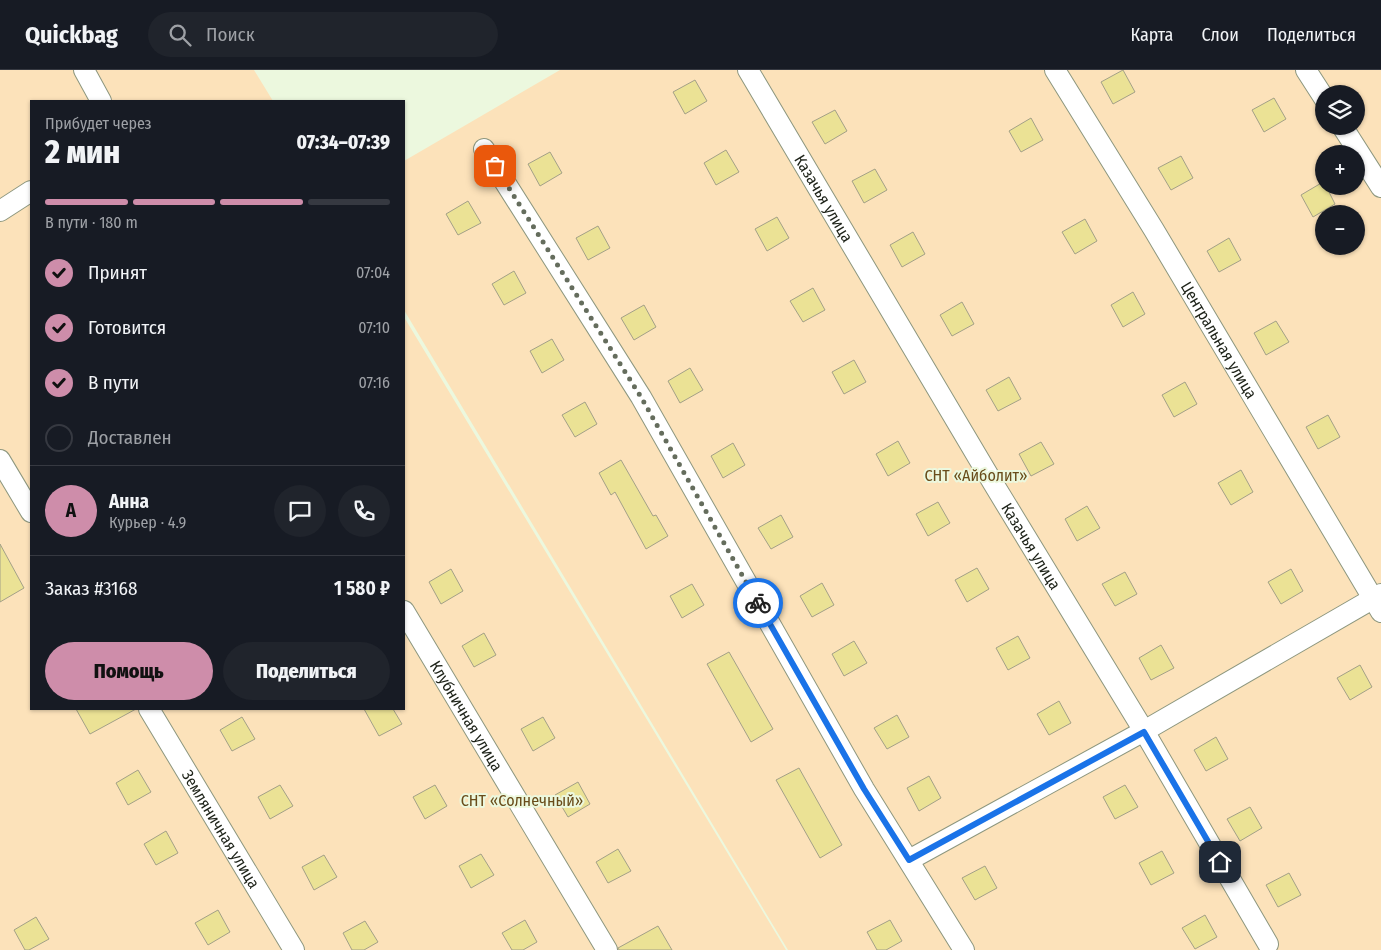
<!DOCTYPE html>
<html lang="ru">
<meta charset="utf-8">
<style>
:root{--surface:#171b24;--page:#20242c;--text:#f1f3f6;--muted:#9ea1a6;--line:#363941;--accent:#ce8daa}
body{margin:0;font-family:"Fira Sans Condensed",sans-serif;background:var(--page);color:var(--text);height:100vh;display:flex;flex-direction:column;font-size:19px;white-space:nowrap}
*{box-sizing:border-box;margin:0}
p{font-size:16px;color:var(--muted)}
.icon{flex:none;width:28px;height:28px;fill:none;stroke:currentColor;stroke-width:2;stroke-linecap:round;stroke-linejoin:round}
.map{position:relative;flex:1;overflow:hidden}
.panel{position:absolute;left:30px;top:30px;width:375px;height:610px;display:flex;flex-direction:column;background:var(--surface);border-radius:0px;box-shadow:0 1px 4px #0004}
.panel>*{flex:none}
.buttons{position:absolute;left:1315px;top:15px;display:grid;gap:10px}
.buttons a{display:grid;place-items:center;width:50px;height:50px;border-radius:50%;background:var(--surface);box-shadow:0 1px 4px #0004;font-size:25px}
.pin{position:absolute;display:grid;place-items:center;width:42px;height:42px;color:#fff;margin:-21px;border-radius:10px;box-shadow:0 2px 8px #0006}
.courier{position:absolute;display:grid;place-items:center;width:50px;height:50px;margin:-25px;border:4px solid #1a73e8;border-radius:50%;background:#fff;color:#222;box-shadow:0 1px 6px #0007}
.head em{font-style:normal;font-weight:800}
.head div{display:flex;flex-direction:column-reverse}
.head{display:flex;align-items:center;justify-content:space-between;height:85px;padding:0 15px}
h1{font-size:32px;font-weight:800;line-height:38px}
.bar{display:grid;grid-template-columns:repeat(4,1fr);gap:8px 5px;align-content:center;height:60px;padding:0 15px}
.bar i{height:6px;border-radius:4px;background:var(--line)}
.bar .active{background:var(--accent)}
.bar p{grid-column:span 4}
.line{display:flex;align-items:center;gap:12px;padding:0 15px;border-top:1px solid var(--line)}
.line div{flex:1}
.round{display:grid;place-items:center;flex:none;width:52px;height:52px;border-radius:26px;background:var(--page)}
ol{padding:0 15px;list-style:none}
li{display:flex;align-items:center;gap:15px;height:55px}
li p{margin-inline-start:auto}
li .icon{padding:5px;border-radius:50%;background:var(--accent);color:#111;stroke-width:4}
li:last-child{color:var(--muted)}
li i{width:28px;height:28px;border:2px solid var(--line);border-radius:50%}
.action{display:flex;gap:10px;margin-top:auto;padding:10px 15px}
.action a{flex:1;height:58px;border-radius:30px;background:var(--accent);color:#111;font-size:20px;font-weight:800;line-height:58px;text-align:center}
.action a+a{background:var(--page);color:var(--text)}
header{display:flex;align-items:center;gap:30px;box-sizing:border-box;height:70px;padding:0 25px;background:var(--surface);border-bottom:1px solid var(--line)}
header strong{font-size:24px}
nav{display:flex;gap:28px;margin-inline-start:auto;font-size:18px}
.search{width:350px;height:45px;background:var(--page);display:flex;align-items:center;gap:12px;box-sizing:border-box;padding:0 18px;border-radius:28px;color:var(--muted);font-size:19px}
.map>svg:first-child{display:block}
.green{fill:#fce2ba;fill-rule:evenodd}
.building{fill:#ebe295;stroke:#a3a087}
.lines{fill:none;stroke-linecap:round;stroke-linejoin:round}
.minor-casing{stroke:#8d977f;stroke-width:22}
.minor{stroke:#fff;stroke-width:20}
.done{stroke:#656d5d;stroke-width:5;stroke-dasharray:0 9}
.route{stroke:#1a73e8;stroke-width:6}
.labels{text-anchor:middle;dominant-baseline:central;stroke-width:4;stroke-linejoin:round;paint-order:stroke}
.street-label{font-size:16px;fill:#1d2218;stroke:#ecf8de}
.park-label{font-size:16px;fill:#694c1a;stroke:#ecf8de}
</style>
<header>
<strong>Quickbag</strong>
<div class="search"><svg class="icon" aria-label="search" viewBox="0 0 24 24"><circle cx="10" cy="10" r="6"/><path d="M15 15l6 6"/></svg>Поиск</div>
<nav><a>Карта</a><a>Слои</a><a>Поделиться</a></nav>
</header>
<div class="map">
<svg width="1381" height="880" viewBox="0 0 1381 880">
<rect width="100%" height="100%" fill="#ecf8de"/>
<path class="green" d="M0 0H254L273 31H31V639H404V247L786 880H0Z
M560 0H1381V880H788L404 240V91ZM1324 24H1356V56H1324ZM1324 84H1356V116H1324ZM1324 144H1356V176H1324Z"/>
<path class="building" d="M1123 0 1135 22 1113 34 1101 12Z
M695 10 707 31 685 44 673 22Z
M1274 28 1286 49 1264 62 1252 40Z
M835 40 847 61 825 74 812 52Z
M1031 48 1043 70 1021 82 1009 61Z
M726 80 739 102 716 115 704 93Z
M550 82 562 103 540 116 528 94Z
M1181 86 1193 108 1171 120 1158 98Z
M875 99 887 120 864 133 852 111Z
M1323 112 1324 116H1326L1335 134 1313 147 1301 125Z
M468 131 481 153 458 165 446 144Z
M777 147 789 168 767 181 755 159Z
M1085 149 1097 171 1075 184 1062 162Z
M598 156 610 178 588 190 576 168Z
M913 162 925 184 902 197 890 175Z
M1229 168 1241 190 1219 202 1207 181Z
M514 201 526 223 504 235 492 214Z
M813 218 825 240 803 252 790 231Z
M1133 222 1145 244 1123 257 1111 235Z
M962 232 974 254 952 266 940 245Z
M644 235 656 257 634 270 621 248Z
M1276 251 1289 272 1266 285 1254 263Z
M552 269 564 290 542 303 530 281Z
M854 290 866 312 844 324 832 302Z
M690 298 703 320 680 333 668 311Z
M1009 307 1021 329 998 341 986 320Z
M1185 312 1197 334 1174 347 1162 325Z
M585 332 597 354 575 367 562 345Z
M1328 345 1340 367 1318 379 1306 357Z
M898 371 910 393 888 406 876 384Z
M1041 372 1054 394 1031 406 1019 384Z
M733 373 745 395 723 408 711 386Z
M621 390 653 446 656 445 668 466 646 479 615 422 611 425 599 403Z
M1241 400 1253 422 1231 435 1218 413Z
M938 432 950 453 928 466 916 444Z
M1087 436 1100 458 1077 471 1065 449Z
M781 445 793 467 771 479 758 458Z
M0 474 24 518 0 532Z
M977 498 989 519 967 532 955 510Z
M451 499 463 521 441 534 429 512Z
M1291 499 1303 521 1281 534 1268 512Z
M1125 502 1137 524 1115 536 1102 514Z
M822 513 834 535 812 547 800 526Z
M692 514 704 535 682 548 670 526Z
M484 563 496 585 474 597 462 576Z
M1018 566 1030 588 1008 600 996 578Z
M854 571 867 593 844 606 832 584Z
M1161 575 1174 598 1151 610 1139 588Z
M729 582 773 659 751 672 707 594Z
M1360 595 1372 617 1350 630 1337 608Z
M1059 631 1071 653 1049 665 1037 644Z
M76 639H136L90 664Z
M364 639H393L402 654 379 666Z
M897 645 909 667 887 679 874 658Z
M242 647 255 669 232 681 220 660Z
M543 647 555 668 533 681 521 659Z
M1216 667 1228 689 1206 701 1194 680Z
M799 698 842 775 820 788 776 710Z
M138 700 151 722 128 735 116 713Z
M929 706 941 728 919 741 907 718Z
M578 712 590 734 568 747 555 725Z
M280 715 293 736 270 749 258 727Z
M435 715 447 736 425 749 413 727Z
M1125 715 1138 737 1115 749 1103 727Z
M1250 737 1262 758 1240 771 1227 749Z
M166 761 178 783 156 795 144 774Z
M618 779 631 801 608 813 596 792Z
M1162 781 1174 803 1151 815 1139 793Z
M481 784 494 805 471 818 459 796Z
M324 785 337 807 314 820 302 797Z
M985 796 997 818 975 830 962 808Z
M1289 803 1301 825 1278 837 1266 815Z
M218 840 230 862 208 875 195 853Z
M1205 845 1217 867 1195 879 1182 858Z
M36 847 49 869 29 880H25L14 860Z
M525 850 537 872 523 880H512L502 863Z
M890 850 902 871 886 880H877L867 862Z
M365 851 378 872 364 880H352L343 863Z
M658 856 672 880H619L618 878Z"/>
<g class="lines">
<defs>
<g id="minor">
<path d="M84 0 101 31"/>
<path id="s1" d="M748 0 993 413 1144 661 1268 874"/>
<path id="s2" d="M1055 0 1154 160 1381 542"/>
<path d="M1306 0 1324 28"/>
<path d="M1342 56 1381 117"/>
<path d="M484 79 641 327 864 719 964 880"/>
<path d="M0 141 31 121"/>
<path d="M0 390 31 442"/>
<path id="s3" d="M404 541 607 880"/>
<path id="s4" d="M149 639 294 880"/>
<path d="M909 790 1144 661 1381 524"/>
</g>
</defs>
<use href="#minor" class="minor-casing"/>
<use href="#minor" class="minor"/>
</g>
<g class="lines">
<path class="done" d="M495 96 641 327 758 533"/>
<path class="route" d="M758 533 864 719 909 790 1144 662 1220 792"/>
</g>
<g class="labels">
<g class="street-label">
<text stroke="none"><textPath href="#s1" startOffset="149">Казачья улица</textPath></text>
<text stroke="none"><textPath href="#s2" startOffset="316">Центральная улица</textPath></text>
<text stroke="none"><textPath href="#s1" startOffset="554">Казачья улица</textPath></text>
<text stroke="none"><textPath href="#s3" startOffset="122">Клубничная улица</textPath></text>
<text stroke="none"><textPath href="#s4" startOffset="140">Земляничная улица</textPath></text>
</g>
<g class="park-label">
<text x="976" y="405">СНТ «Айболит»</text>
<text x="522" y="730">СНТ «Солнечный»</text>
</g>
</g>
</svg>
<div class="buttons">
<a><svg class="icon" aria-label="layers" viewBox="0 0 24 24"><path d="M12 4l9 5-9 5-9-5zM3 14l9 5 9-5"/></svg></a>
<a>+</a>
<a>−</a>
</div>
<div class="pin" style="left:495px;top:96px;background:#ea580c"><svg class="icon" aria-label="bag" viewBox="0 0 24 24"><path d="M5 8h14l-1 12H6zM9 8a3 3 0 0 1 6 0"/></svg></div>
<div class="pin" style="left:1220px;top:792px;background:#1f2937"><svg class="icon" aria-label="home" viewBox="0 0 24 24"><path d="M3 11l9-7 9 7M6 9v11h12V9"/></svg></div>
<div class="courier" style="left:758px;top:533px"><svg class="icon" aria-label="bike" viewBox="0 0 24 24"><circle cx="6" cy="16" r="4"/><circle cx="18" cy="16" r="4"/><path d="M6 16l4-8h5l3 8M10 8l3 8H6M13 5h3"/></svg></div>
<section class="panel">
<div class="head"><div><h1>2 мин</h1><p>Прибудет через</p></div><em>07:34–07:39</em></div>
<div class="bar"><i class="active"></i><i class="active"></i><i class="active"></i><i></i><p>В пути · 180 m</p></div>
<ol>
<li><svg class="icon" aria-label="check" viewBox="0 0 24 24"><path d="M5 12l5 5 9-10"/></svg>Принят<p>07:04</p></li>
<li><svg class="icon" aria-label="check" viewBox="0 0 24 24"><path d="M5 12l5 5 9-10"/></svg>Готовится<p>07:10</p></li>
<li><svg class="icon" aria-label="check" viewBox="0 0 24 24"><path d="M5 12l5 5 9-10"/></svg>В пути<p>07:16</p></li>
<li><i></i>Доставлен</li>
</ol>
<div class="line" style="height:90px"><b class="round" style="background:var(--accent);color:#111">А</b><div><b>Анна</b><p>Курьер · 4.9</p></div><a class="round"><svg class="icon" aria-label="chat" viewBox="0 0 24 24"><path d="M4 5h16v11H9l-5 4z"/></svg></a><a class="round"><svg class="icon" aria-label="phone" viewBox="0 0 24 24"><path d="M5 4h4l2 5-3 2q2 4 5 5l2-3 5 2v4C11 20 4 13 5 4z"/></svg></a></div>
<div class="line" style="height:65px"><div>Заказ #3168</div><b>1 580 ₽</b></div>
<div class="action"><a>Помощь</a><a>Поделиться</a></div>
</section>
</div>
